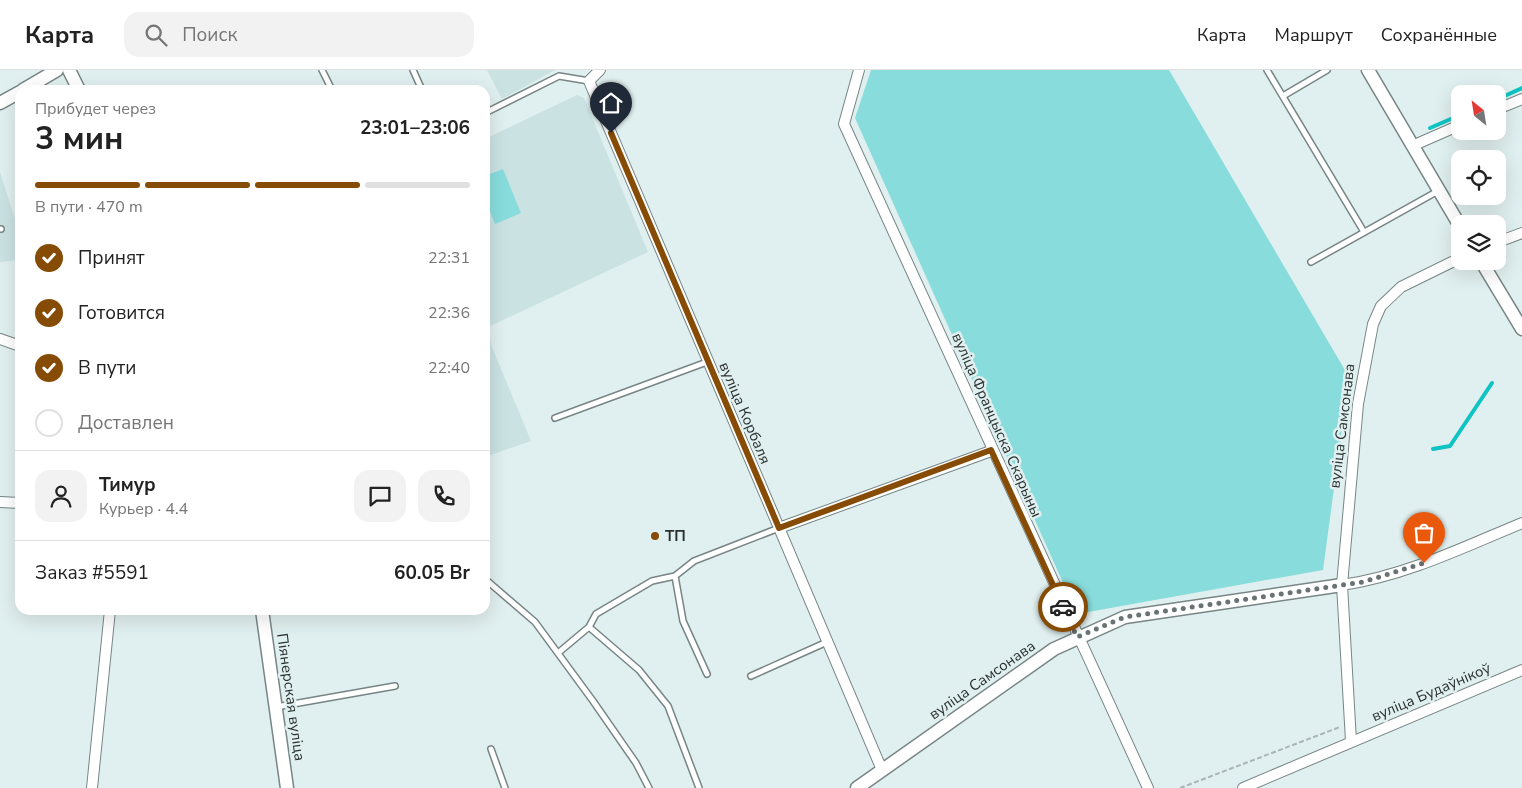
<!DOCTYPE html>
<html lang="ru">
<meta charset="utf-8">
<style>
:root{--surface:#fff;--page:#f2f2f2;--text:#222;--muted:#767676;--line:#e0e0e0;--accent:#864b04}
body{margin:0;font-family:"Nunito Sans",sans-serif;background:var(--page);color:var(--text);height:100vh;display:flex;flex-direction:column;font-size:19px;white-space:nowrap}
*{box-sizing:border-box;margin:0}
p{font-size:16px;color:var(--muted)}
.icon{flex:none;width:28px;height:28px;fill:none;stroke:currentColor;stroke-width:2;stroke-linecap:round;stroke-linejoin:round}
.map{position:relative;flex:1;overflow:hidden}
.side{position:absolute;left:15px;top:15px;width:475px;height:530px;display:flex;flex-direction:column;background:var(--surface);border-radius:15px;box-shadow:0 5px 20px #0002}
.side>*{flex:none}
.needle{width:32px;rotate:330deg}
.controls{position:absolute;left:1451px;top:15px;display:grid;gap:10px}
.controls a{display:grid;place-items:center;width:55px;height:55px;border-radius:10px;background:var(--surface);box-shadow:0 5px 20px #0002;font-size:25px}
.pin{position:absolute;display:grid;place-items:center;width:42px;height:42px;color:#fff;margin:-51px -21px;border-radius:50% 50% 50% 0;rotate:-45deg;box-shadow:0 0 5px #0007}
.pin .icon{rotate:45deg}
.courier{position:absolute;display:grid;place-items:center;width:50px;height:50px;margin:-25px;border:4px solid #864b04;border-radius:50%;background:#fff;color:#222;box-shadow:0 1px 6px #0007}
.head em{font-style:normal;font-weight:700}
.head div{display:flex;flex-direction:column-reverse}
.head{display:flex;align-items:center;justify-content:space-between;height:85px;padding:0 20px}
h1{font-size:32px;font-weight:700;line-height:38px}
.bar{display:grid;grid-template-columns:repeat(4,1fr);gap:8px 5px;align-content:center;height:60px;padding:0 20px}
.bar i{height:6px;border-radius:4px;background:var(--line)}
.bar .active{background:var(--accent)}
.bar p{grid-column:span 4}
.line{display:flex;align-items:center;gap:12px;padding:0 20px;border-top:1px solid var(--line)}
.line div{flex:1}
.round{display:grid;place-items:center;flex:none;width:52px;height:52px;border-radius:15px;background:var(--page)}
ol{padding:0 20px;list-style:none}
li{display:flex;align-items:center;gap:15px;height:55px}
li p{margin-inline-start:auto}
li .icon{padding:5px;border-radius:50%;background:var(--accent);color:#fff;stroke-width:4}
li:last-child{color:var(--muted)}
li i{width:28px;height:28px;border:2px solid var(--line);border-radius:50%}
header{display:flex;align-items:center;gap:30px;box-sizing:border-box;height:70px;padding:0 25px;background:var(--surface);border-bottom:1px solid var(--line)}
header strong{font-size:24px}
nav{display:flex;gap:28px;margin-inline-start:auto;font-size:18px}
.search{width:350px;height:45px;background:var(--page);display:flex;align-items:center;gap:12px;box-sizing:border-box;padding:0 18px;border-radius:15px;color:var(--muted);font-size:19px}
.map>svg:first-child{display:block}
.built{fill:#cbe2e2}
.green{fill:#88dddc}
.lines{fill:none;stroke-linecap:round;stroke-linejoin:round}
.stream{stroke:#0fc3c3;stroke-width:4}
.service-casing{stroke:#778585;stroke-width:8}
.minor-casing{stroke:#778585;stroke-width:12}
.tertiary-casing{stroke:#778585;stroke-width:15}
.path{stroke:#a9b5b5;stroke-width:2;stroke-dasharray:5 2.5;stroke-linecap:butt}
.service{stroke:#fff;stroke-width:5}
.minor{stroke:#fff;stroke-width:10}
.tertiary{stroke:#fff;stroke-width:12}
.done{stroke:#6a7373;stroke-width:5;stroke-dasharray:0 9}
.route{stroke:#864b04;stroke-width:6}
.poi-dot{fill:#864b04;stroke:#e0efef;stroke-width:2}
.labels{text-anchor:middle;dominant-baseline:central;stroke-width:5;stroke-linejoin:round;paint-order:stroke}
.street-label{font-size:15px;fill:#2a3030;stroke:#e0efef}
.poi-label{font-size:15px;font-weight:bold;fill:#2a3030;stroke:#e0efef;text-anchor:start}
</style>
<header>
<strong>Карта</strong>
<div class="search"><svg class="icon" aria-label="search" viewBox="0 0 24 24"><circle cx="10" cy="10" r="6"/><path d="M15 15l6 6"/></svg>Поиск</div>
<nav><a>Карта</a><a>Маршрут</a><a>Сохранённые</a></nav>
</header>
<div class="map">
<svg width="1522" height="718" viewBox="0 0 1522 718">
<rect width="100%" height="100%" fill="#e0efef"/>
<path class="built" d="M487 0H555L502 29Z
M577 25 584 28 648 182 488 257 492 277 531 371 485 387V69Z
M0 102 20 165V190L0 192Z"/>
<path class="green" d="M871 0H1169L1349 307 1323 500 1077 544 855 48Z
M503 99 521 143 495 154 485 128V106Z"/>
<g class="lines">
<path class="stream" d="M1498 29 1522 18
M1430 58 1460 45
M1433 379 1450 376 1492 313"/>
<defs>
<path id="service" d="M322 0 332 20
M413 0 422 20
M1267 0 1364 162
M1283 26 1327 0
M485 43 559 6 589 11
M0 159H1
M1311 192 1438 121
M555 348 707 292
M485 509 535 552 593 631 636 693 649 718
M589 557 639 600 668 636 699 718
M558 583 589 557 596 544 652 511 675 506
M707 604 683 551 675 506 694 491 779 458
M751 606 827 572
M276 637 395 616
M491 679 505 718"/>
<path id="minor" d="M600 0 589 11 882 700
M859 0 844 54 1148 718
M1498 39 1522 29
M1412 76 1460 55
M1498 172 1522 163
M0 269 20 276
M0 432 20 433
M779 458 991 381
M1342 515C1405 506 1464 477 1522 453
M1351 671 1342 515 1358 334 1373 254 1381 236 1401 217 1460 188
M92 718 110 540
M1243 718 1522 600"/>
<path id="tertiary" d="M69 0 79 20
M1368 0 1460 156
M23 20 57 0
M0 33 20 22
M1481 191 1522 259
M262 540 287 718
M857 718 1054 579 1125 547 1342 515"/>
</defs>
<use href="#service" class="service-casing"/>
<use href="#minor" class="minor-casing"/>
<use href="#tertiary" class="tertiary-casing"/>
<path class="path" d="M1180 718 1340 657"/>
<use href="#service" class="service"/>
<use href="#minor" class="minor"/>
<use href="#tertiary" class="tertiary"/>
</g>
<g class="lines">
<path class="done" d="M1063 537 1077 567 1125 547 1363 512 1424 493"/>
<path class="route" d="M611 63 779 458 991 380 1063 537"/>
</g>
<circle class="poi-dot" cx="655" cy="466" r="5"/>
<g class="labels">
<g class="street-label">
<text transform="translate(745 343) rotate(67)">вуліца Корбаля</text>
<text transform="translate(997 355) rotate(66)">вуліца Францыска Скарыны</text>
<text transform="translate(1342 356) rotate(-83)">вуліца Самсонава</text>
<text transform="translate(982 610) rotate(-35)">вуліца Самсонава</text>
<text transform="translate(1431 622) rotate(-23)">вуліца Будаўнікоў</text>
<text transform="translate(291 627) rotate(82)">Піянерская вуліца</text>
</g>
<g class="poi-label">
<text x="665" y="466">ТП</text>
</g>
</g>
</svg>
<div class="controls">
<a><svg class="needle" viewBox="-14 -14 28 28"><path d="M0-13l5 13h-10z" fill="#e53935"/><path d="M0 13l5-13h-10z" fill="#767676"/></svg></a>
<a><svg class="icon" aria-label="locate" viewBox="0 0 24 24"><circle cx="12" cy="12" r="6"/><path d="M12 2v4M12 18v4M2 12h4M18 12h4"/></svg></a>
<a><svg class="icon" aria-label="layers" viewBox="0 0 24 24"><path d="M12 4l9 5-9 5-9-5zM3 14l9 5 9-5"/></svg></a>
</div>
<div class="pin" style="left:1424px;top:493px;background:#ea580c"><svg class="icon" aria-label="bag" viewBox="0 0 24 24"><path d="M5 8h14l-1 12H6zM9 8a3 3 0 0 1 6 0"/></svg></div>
<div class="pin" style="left:611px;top:63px;background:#1f2937"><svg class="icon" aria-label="home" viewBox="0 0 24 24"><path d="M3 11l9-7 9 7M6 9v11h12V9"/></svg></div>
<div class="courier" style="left:1063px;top:537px"><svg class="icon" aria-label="car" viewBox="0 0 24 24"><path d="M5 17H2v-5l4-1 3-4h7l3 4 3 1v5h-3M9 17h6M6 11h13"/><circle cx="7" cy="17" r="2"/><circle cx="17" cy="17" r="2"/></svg></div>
<section class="side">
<div class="head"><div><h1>3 мин</h1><p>Прибудет через</p></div><em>23:01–23:06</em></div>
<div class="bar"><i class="active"></i><i class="active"></i><i class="active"></i><i></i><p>В пути · 470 m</p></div>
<ol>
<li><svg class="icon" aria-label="check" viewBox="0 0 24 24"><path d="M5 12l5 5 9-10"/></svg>Принят<p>22:31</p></li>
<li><svg class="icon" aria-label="check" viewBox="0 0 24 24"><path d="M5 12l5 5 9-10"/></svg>Готовится<p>22:36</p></li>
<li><svg class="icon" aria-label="check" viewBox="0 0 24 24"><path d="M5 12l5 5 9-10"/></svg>В пути<p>22:40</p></li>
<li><i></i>Доставлен</li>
</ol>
<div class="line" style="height:90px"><a class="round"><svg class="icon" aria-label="person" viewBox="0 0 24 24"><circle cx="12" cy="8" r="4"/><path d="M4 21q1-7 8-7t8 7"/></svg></a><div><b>Тимур</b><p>Курьер · 4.4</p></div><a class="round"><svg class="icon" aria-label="chat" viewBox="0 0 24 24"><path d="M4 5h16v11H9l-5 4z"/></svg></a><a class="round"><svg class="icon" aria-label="phone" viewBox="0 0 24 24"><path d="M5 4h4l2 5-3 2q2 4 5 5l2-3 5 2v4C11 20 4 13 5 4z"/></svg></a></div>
<div class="line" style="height:65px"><div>Заказ #5591</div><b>60.05 Br</b></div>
</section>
</div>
